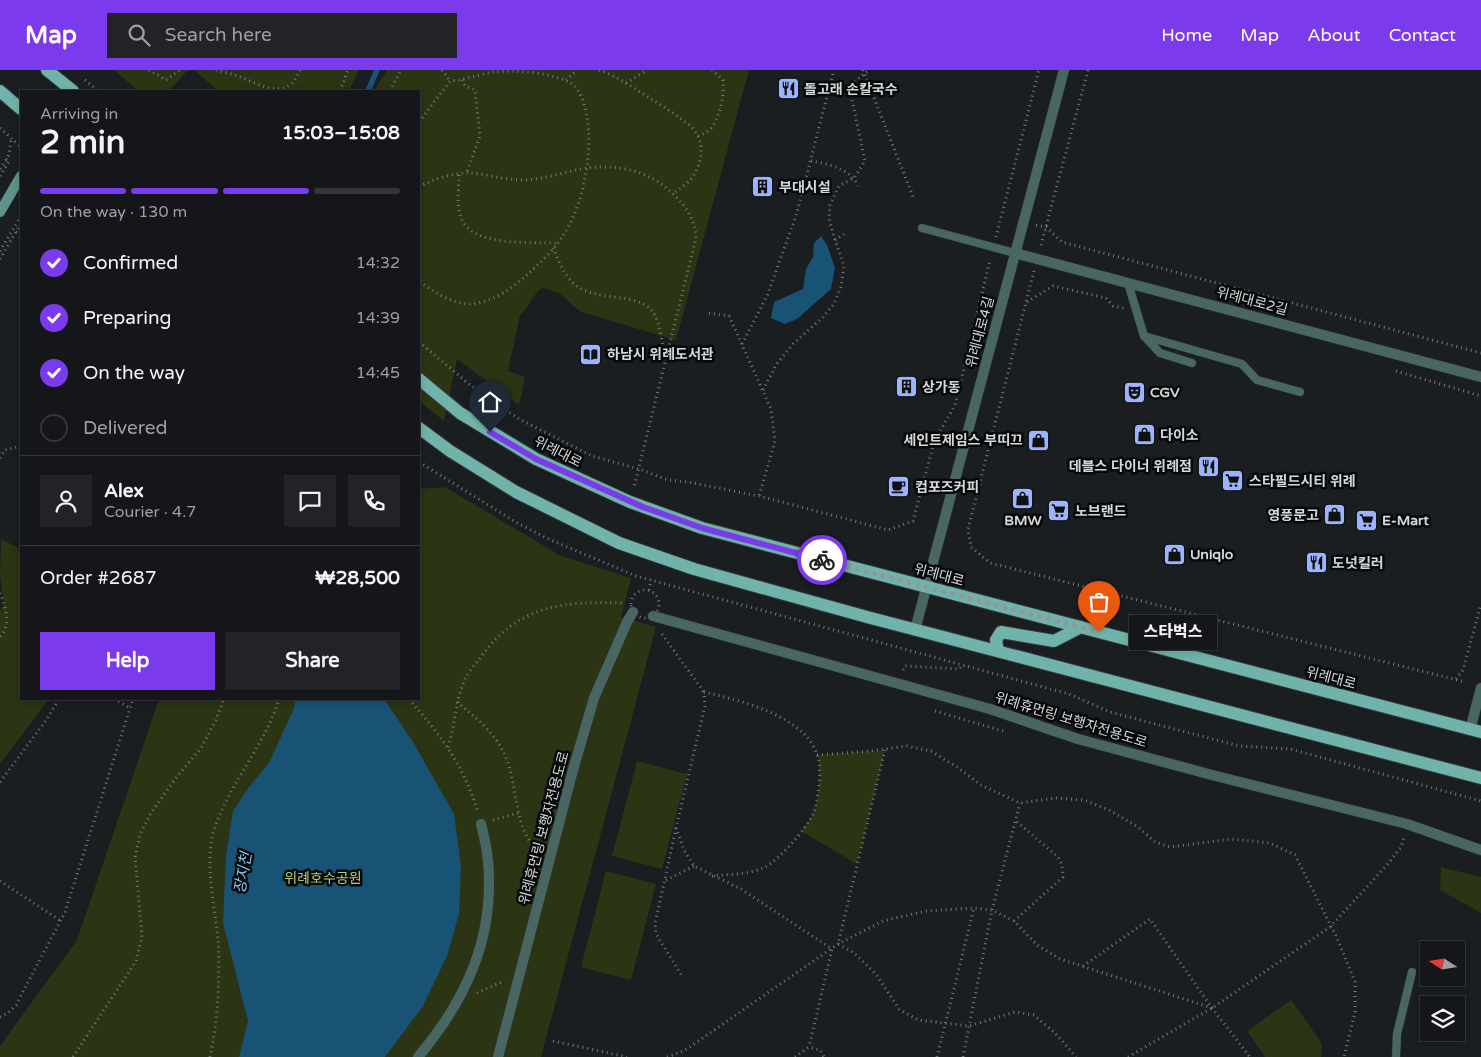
<!DOCTYPE html>
<meta charset="utf-8">
<style>
:root{--surface:#141619;--page:#212326;--text:#f1f3f6;--muted:#9d9fa2;--line:#333538;--accent:#7c3aed}
body{margin:0;font-family:"Varela Round","Noto Sans KR",sans-serif;background:var(--page);color:var(--text);height:100vh;display:flex;flex-direction:column;font-size:19px;white-space:nowrap}
*{box-sizing:border-box;margin:0}
p{font-size:16px;color:var(--muted)}
.icon{flex:none;width:28px;height:28px;fill:none;stroke:currentColor;stroke-width:2;stroke-linecap:round;stroke-linejoin:round}
.map{position:relative;flex:1;overflow:hidden}
.details{position:absolute;left:20px;top:20px;width:400px;height:610px;display:flex;flex-direction:column;background:var(--surface);border-radius:0px;box-shadow:0 2px 8px #0003,0 0 0 1px var(--line)}
.details>*{flex:none}
.needle{width:32px;rotate:282deg}
.buttons{position:absolute;left:1420px;top:871px;display:grid;gap:10px}
.buttons a{display:grid;place-items:center;width:45px;height:45px;border-radius:0px;background:var(--surface);box-shadow:0 2px 8px #0003,0 0 0 1px var(--line);font-size:25px}
.pin{position:absolute;display:grid;place-items:center;width:42px;height:42px;color:#fff;margin:-51px -21px;border-radius:50% 50% 50% 0;rotate:-45deg;box-shadow:0 0 5px #0007}
.pin .icon{rotate:45deg}
.courier{position:absolute;display:grid;place-items:center;width:50px;height:50px;margin:-25px;border:4px solid #7c3aed;border-radius:50%;background:#fff;color:#222;box-shadow:0 1px 6px #0007}
.bubble{position:absolute;height:35px;border-radius:0px;background:var(--surface);box-shadow:0 2px 8px #0003,0 0 0 1px var(--line);font-size:16px;font-weight:800;line-height:35px;text-align:center}
.headline em{font-style:normal;font-weight:800}
.headline div{display:flex;flex-direction:column-reverse}
.headline{display:flex;align-items:center;justify-content:space-between;height:85px;padding:0 20px}
h1{font-size:32px;font-weight:800;line-height:38px}
.bar{display:grid;grid-template-columns:repeat(4,1fr);gap:8px 5px;align-content:center;height:60px;padding:0 20px}
.bar i{height:6px;border-radius:4px;background:var(--line)}
.bar .on{background:var(--accent)}
.bar p{grid-column:span 4}
.line{display:flex;align-items:center;gap:12px;padding:0 20px;border-top:1px solid var(--line)}
.line div{flex:1}
.round{display:grid;place-items:center;flex:none;width:52px;height:52px;border-radius:0px;background:var(--page)}
ol{padding:0 20px;list-style:none}
li{display:flex;align-items:center;gap:15px;height:55px}
li p{margin-inline-start:auto}
li .icon{padding:5px;border-radius:50%;background:var(--accent);color:#fff;stroke-width:4}
li:last-child{color:var(--muted)}
li i{width:28px;height:28px;border:2px solid var(--line);border-radius:50%}
.button{display:flex;gap:10px;margin-top:auto;padding:10px 20px}
.button a{flex:1;height:58px;border-radius:0px;background:var(--accent);color:#fff;font-size:20px;font-weight:800;line-height:58px;text-align:center}
.button a+a{background:var(--page);color:var(--text)}
header{display:flex;align-items:center;gap:30px;box-sizing:border-box;height:70px;padding:0 25px;background:var(--accent);color:#fff}
header strong{font-size:24px}
nav{display:flex;gap:28px;margin-inline-start:auto;font-size:18px}
.search{width:350px;height:45px;background:var(--page);display:flex;align-items:center;gap:12px;box-sizing:border-box;padding:0 18px;border-radius:0px;color:var(--muted);font-size:19px}
.map>svg:first-child{display:block}
.green{fill:#2b3413}
.water{fill:#185375}
.lines{fill:none;stroke-linecap:round;stroke-linejoin:round}
.stream{stroke:#185375;stroke-width:5.5}
.lane-casing{stroke:#34383b;stroke-width:9}
.street-casing{stroke:#34383b;stroke-width:11}
.secondary-casing{stroke:#34383b;stroke-width:11}
.primary-casing{stroke:#34383b;stroke-width:14}
.path{stroke:#777a7c;stroke-width:3;stroke-dasharray:1 4;stroke-linecap:butt}
.lane{stroke:#486763;stroke-width:8}
.street{stroke:#486763;stroke-width:10}
.secondary{stroke:#5f928c;stroke-width:10}
.primary{stroke:#70b3ab;stroke-width:12}
.done{stroke:#949699;stroke-width:5;stroke-dasharray:0 9}
.route{stroke:#7c3aed;stroke-width:6}
.labels{text-anchor:middle;dominant-baseline:central;stroke-width:5;stroke-linejoin:round;paint-order:stroke}
.poi-label{font-size:14px;font-weight:bold;fill:#d5d7d9;stroke:#060809;text-anchor:start}
.street-label{font-size:14px;fill:#d5d7d9;stroke:#060809}
.park-label{font-size:14px;fill:#b1cb78;stroke:#060809}
.water-label{font-size:15px;font-style:italic;fill:#8cccf7;stroke:#060809}
</style>
<header>
<strong>Map</strong>
<div class="search"><svg class="icon" aria-label="search" viewBox="0 0 24 24"><circle cx="10" cy="10" r="6"/><path d="M15 15l6 6"/></svg>Search here</div>
<nav><a>Home</a><a>Map</a><a>About</a><a>Contact</a></nav>
</header>
<div class="map">
<svg width="1481" height="987" viewBox="0 0 1481 987">
<rect width="100%" height="100%" fill="#1a1e21"/>
<path class="green" d="M114 0H359L349 21H218L194 0H188L169 21H138Z
M387 0H749L676 270 581 242C563 229 567 223 542 218 530 227 531 236 520 245L508 301 525 307 519 335 457 289 444 351 419 331V21H374Z
M445 417 561 486 631 508 621 547 656 557 541 987H0V976L77 870 159 629H419V419Z
M1 469 21 479V629H49L0 694V541L4 533 0 507Z
M885 680 857 794 801 761C805 756 810 750 813 744 818 733 823 696 817 685Z
M637 691 687 704 662 799 612 786Z
M1441 797 1481 807V843L1440 820Z
M606 801 656 814 631 910 581 897Z
M1291 930 1319 969 1322 976 1321 987H1265L1247 961Z"/>
<path class="water" d="M821 166 827 175 835 198 831 219 797 249 785 254 771 248 774 232 803 219 806 199 813 187 814 173Z
M296 629H384L413 672 454 744 461 796 459 844 447 886 423 936 385 987H239L248 951 223 853 226 786 233 741 249 717 269 693 294 638Z"/>
<g class="lines">
<path class="stream" d="M368 21 377 0"/>
<defs>
<path id="lane" d="M922 158 1015 183
M1128 213 1144 266 1160 283 1192 293
M1144 266 1242 294 1257 310 1300 322
M1396 987 1397 964 1412 902"/>
<path id="street" d="M1015 183 1481 307
M653 546 990 639 1078 669 1212 705 1407 754 1481 780
M915 560 1064 0
M1470 660 1481 618
M418 987C466 930 495 868 488 791 487 779 484 766 481 754
M498 987 573 700 594 628 627 552 633 542"/>
<path id="secondary" d="M0 142 21 106"/>
<path id="primary" d="M47 0 73 21
M0 21 21 39
M419 309 460 343 536 389 630 432 702 458 1481 662
M419 358 450 381 516 422 619 473 694 499 867 547 1481 708
M998 581 996 570 1001 562 1054 571 1081 557"/>
</defs>
<use href="#lane" class="lane-casing"/>
<use href="#street" class="street-casing"/>
<use href="#secondary" class="secondary-casing"/>
<use href="#primary" class="primary-casing"/>
<path class="path" d="M149 0 166 10 180 0
M216 0C222 2 229 3 235 5 258 13 287 34 300 0
M442 0 450 11
M599 0C619 7 638 21 656 32 667 39 678 46 688 54 706 68 704 92 691 109 686 115 679 119 673 124
M863 0 914 129
M85 10 98 21
M462 10 465 16 475 20 480 66 467 102
M566 10 577 0
M626 13 647 0
M340 21 348 0
M390 21 401 0
M419 52 450 11C465 10 479 4 494 2 516 0 553 2 572 14 581 20 585 37 587 47 593 81 584 131 566 161 557 177 542 191 529 203 513 218 492 233 470 234 451 234 433 221 419 211
M0 58 21 77
M698 66C703 64 709 61 712 57 721 44 724 25 723 10L712 0
M811 91C828 94 850 98 858 116
M0 99 9 85 11 69
M459 105C459 118 456 134 461 147 470 177 531 172 556 173
M0 106 9 91 6 89
M419 117C431 110 455 102 470 103 487 104 505 110 523 110 544 110 566 101 587 98 619 94 651 101 674 125 687 138 695 149 696 168L634 417
M1036 155 1046 157 1062 172 1481 283
M16 162 21 165
M996 167 1039 0
M835 170 844 164
M1041 175 1088 0
M553 178C558 189 563 203 572 212 593 234 637 220 653 242 660 252 663 278 665 291
M0 181 21 146
M0 189 21 153
M1034 201 968 459 971 477 990 493 1465 612
M1027 232 1053 216 1106 228 1113 236 1124 238
M709 243 729 246 771 339 775 371 759 426
M419 272 469 314 519 349 592 386 639 399 668 410 688 412 759 426 888 460 913 451 934 372 955 335 990 190
M742 274 767 226 796 146 834 0
M1396 301 1481 326
M763 320 776 295 793 274 823 247 834 234 841 217 844 196 833 164 829 148 830 135 839 116 854 108 865 91 852 30 854 12 869 0
M0 388 5 380 21 376
M419 392 514 451 546 468 636 506 1069 624 1110 642 1239 676 1290 679 1481 731
M631 534a14 14 0 1 1 28 0a14 14 0 1 1-28 0Z
M649 520 651 510
M0 523C6 537 11 555 0 567
M662 564 704 622
M903 600 905 596 959 599 963 594
M1456 609 1463 600 1481 534
M114 629 130 638
M409 629C441 666 463 694 478 742
M457 632C475 647 494 662 504 683 519 715 512 755 538 782
M935 641 1003 661
M448 677C455 656 455 634 463 614 466 604 474 596 480 588 518 535 562 531 623 533
M885 680 838 874 853 882 876 904 899 939 918 950 969 956 1015 942 1034 945 1055 963 1076 987
M817 685 871 681 907 676 931 681 957 697 981 715 1020 733 1056 728 1084 730 1109 740 1138 757 1155 772 1170 777 1231 769 1270 773 1295 785 1337 868 1355 912V942L1344 987
M0 712 47 649 59 629
M493 750 518 743
M676 758 655 854 656 864 682 906
M712 806C729 804 749 805 765 797 778 791 807 758 813 744 818 731 821 705 819 691 818 685 812 672 807 667 783 641 738 630 704 622L705 636 676 758 684 780 694 796 741 819 832 879 809 977
M666 810 694 796
M0 811 61 851
M1014 851 1063 807 1062 795 1058 787 1016 751
M1083 896 1150 849 1212 938 1250 987
M477 923 504 911
M0 947 8 943 16 935 65 842 133 629
M553 971 627 987
M73 987 136 891 142 867 135 788 140 764 151 743 175 709 201 678 216 650 224 629
M210 987C218 951 220 907 218 870 215 837 206 801 212 768 213 759 218 749 222 740 239 702 267 669 279 629
M667 987 684 981 838 874 883 851 926 841 974 838 992 840 1014 851 1037 875 1060 889 1212 938
M795 987 809 977 820 980 824 987
M937 987 974 838
M963 987 992 840 1020 733
M1128 987 1212 938 1330 857 1387 795 1401 777 1404 767"/>
<use href="#lane" class="lane"/>
<use href="#street" class="street"/>
<use href="#secondary" class="secondary"/>
<use href="#primary" class="primary"/>
</g>
<g class="lines">
<path class="done" d="M822 490 1099 562"/>
<path class="route" d="M490 362 536 389 643 437 702 458 822 490"/>
</g>
<defs>
<symbol id="restaurant-square" viewBox="-11 -11 22 22"><rect x="-9" y="-9" width="18" height="18" rx="4" fill="#9cb4fd" stroke="#060809"/><path d="M-5-6h1v4h1v-4h1v4h1v-4h1v5L-1.5 .5V6h-2V.5L-5-1ZM5-6V6H3V1.5H1.5Q1.5-4 5-6Z" fill="#111"/></symbol>
<symbol id="building-square" viewBox="-11 -11 22 22"><rect x="-9" y="-9" width="18" height="18" rx="4" fill="#9cb4fd" stroke="#060809"/><path d="M-4-6H4V6H1V3H-1V6H-4ZM-2.5-4.3h1.7v1.8h-1.7ZM.8-4.3h1.7v1.8H.8ZM-2.5-1h1.7V.8h-1.7ZM.8-1h1.7V.8H.8Z" fill="#111"/></symbol>
<symbol id="library-square" viewBox="-11 -11 22 22"><rect x="-9" y="-9" width="18" height="18" rx="4" fill="#9cb4fd" stroke="#060809"/><path d="M-6-4Q-3-5.5-.7-3.5V5Q-3 3-6 4ZM6-4Q3-5.5 .7-3.5V5Q3 3 6 4Z" fill="#111"/></symbol>
<symbol id="theatre-square" viewBox="-11 -11 22 22"><rect x="-9" y="-9" width="18" height="18" rx="4" fill="#9cb4fd" stroke="#060809"/><path d="M-5-5.5Q0-4 5-5.5V0Q5 5 0 6Q-5 5-5 0ZM-3.3-2.5H-1v1.5H-3.3ZM1-2.5H3.3v1.5H1ZM-2.8 1Q0 5.5 2.8 1Z" fill="#111"/></symbol>
<symbol id="shop-square" viewBox="-11 -11 22 22"><rect x="-9" y="-9" width="18" height="18" rx="4" fill="#9cb4fd" stroke="#060809"/><path d="M-5-2.5h2.3a2.7 3.5 0 0 1 5.4 0H5L5.5 6h-11ZM-1.5-2.5h3a1.5 2.3 0 0 0-3 0Z" fill="#111"/></symbol>
<symbol id="supermarket-square" viewBox="-11 -11 22 22"><rect x="-9" y="-9" width="18" height="18" rx="4" fill="#9cb4fd" stroke="#060809"/><path d="M-6-5.5h2.5l.6 2H6L4.5 2H-2.5L-4.4-4H-6ZM-1.5 3.2a1.3 1.3 0 1 0 .1 0ZM3 3.2a1.3 1.3 0 1 0 .1 0Z" fill="#111"/></symbol>
<symbol id="cafe-square" viewBox="-11 -11 22 22"><rect x="-9" y="-9" width="18" height="18" rx="4" fill="#9cb4fd" stroke="#060809"/><path d="M-5.5-4.5H6V0H3Q3 3.5 0 3.5H-2.5Q-5.5 3.5-5.5 0ZM3-3.2v2h1.7v-2ZM-6 4.5H4V6H-6Z" fill="#111"/></symbol>
</defs>
<g fill-rule="evenodd">
<use href="#restaurant-square" x="776" y="6" width="25" height="25"/>
<use href="#building-square" x="750" y="104" width="25" height="25"/>
<use href="#library-square" x="578" y="272" width="25" height="25"/>
<use href="#building-square" x="894" y="304" width="25" height="25"/>
<use href="#theatre-square" x="1122" y="310" width="25" height="25"/>
<use href="#shop-square" x="1132" y="352" width="25" height="25"/>
<use href="#shop-square" x="1026" y="358" width="25" height="25"/>
<use href="#restaurant-square" x="1196" y="384" width="25" height="25"/>
<use href="#supermarket-square" x="1220" y="398" width="25" height="25"/>
<use href="#cafe-square" x="886" y="404" width="25" height="25"/>
<use href="#shop-square" x="1010" y="416" width="25" height="25"/>
<use href="#supermarket-square" x="1046" y="428" width="25" height="25"/>
<use href="#shop-square" x="1322" y="432" width="25" height="25"/>
<use href="#supermarket-square" x="1354" y="438" width="25" height="25"/>
<use href="#shop-square" x="1162" y="472" width="25" height="25"/>
<use href="#restaurant-square" x="1304" y="480" width="25" height="25"/>
</g>
<g class="labels">
<g class="poi-label">
<text x="804" y="19">돌고래 손칼국수</text>
<text x="779" y="117">부대시설</text>
<text x="607" y="284">하남시 위례도서관</text>
<text x="922" y="317">상가동</text>
<text x="1150" y="322">CGV</text>
<text x="1160" y="365">다이소</text>
<text x="1023" y="370" text-anchor="end">세인트제임스 부띠끄</text>
<text x="1192" y="396" text-anchor="end">데블스 다이너 위례점</text>
<text x="1249" y="411">스타필드시티 위례</text>
<text x="915" y="417">컴포즈커피</text>
<text x="1075" y="441">노브랜드</text>
<text x="1319" y="445" text-anchor="end">영풍문고</text>
<text x="1023" y="450" text-anchor="middle">BMW</text>
<text x="1382" y="450">E-Mart</text>
<text x="1190" y="484">Uniqlo</text>
<text x="1332" y="493">도넛킬러</text>
</g>
<g class="street-label">
<text transform="translate(1252 231) rotate(15)">위례대로2길</text>
<text transform="translate(980 262) rotate(-75)">위례대로4길</text>
<text transform="translate(558 382) rotate(27)">위례대로</text>
<text transform="translate(939 505) rotate(15)">위례대로</text>
<text transform="translate(1331 608) rotate(15)">위례대로</text>
<text transform="translate(1071 650) rotate(17)">위례휴먼링 보행자전용도로</text>
<text transform="translate(544 758) rotate(-75)">위례휴먼링 보행자전용도로</text>
</g>
<g class="park-label">
<text x="323" y="808">위례호수공원</text>
</g>
<g class="water-label">
<text transform="translate(243 803) rotate(-80)">장지천</text>
</g>
</g>
</svg>
<div class="buttons">
<a><svg class="needle" viewBox="-14 -14 28 28"><path d="M0-13l5 13h-10z" fill="#e53935"/><path d="M0 13l5-13h-10z" fill="#9d9fa2"/></svg></a>
<a><svg class="icon" aria-label="layers" viewBox="0 0 24 24"><path d="M12 4l9 5-9 5-9-5zM3 14l9 5 9-5"/></svg></a>
</div>
<div class="pin" style="left:1099px;top:562px;background:#ea580c"><svg class="icon" aria-label="bag" viewBox="0 0 24 24"><path d="M5 8h14l-1 12H6zM9 8a3 3 0 0 1 6 0"/></svg></div>
<div class="pin" style="left:490px;top:362px;background:#1f2937"><svg class="icon" aria-label="home" viewBox="0 0 24 24"><path d="M3 11l9-7 9 7M6 9v11h12V9"/></svg></div>
<div class="courier" style="left:822px;top:490px"><svg class="icon" aria-label="bike" viewBox="0 0 24 24"><circle cx="6" cy="16" r="4"/><circle cx="18" cy="16" r="4"/><path d="M6 16l4-8h5l3 8M10 8l3 8H6M13 5h3"/></svg></div>
<div class="bubble" style="left:1129px;top:545px;width:88px">스타벅스</div>
<section class="details">
<div class="headline"><div><h1>2 min</h1><p>Arriving in</p></div><em>15:03–15:08</em></div>
<div class="bar"><i class="on"></i><i class="on"></i><i class="on"></i><i></i><p>On the way · 130 m</p></div>
<ol>
<li><svg class="icon" aria-label="check" viewBox="0 0 24 24"><path d="M5 12l5 5 9-10"/></svg>Confirmed<p>14:32</p></li>
<li><svg class="icon" aria-label="check" viewBox="0 0 24 24"><path d="M5 12l5 5 9-10"/></svg>Preparing<p>14:39</p></li>
<li><svg class="icon" aria-label="check" viewBox="0 0 24 24"><path d="M5 12l5 5 9-10"/></svg>On the way<p>14:45</p></li>
<li><i></i>Delivered</li>
</ol>
<div class="line" style="height:90px"><a class="round"><svg class="icon" aria-label="person" viewBox="0 0 24 24"><circle cx="12" cy="8" r="4"/><path d="M4 21q1-7 8-7t8 7"/></svg></a><div><b>Alex</b><p>Courier · 4.7</p></div><a class="round"><svg class="icon" aria-label="chat" viewBox="0 0 24 24"><path d="M4 5h16v11H9l-5 4z"/></svg></a><a class="round"><svg class="icon" aria-label="phone" viewBox="0 0 24 24"><path d="M5 4h4l2 5-3 2q2 4 5 5l2-3 5 2v4C11 20 4 13 5 4z"/></svg></a></div>
<div class="line" style="height:65px"><div>Order #2687</div><b>₩28,500</b></div>
<div class="button"><a>Help</a><a>Share</a></div>
</section>
</div>
